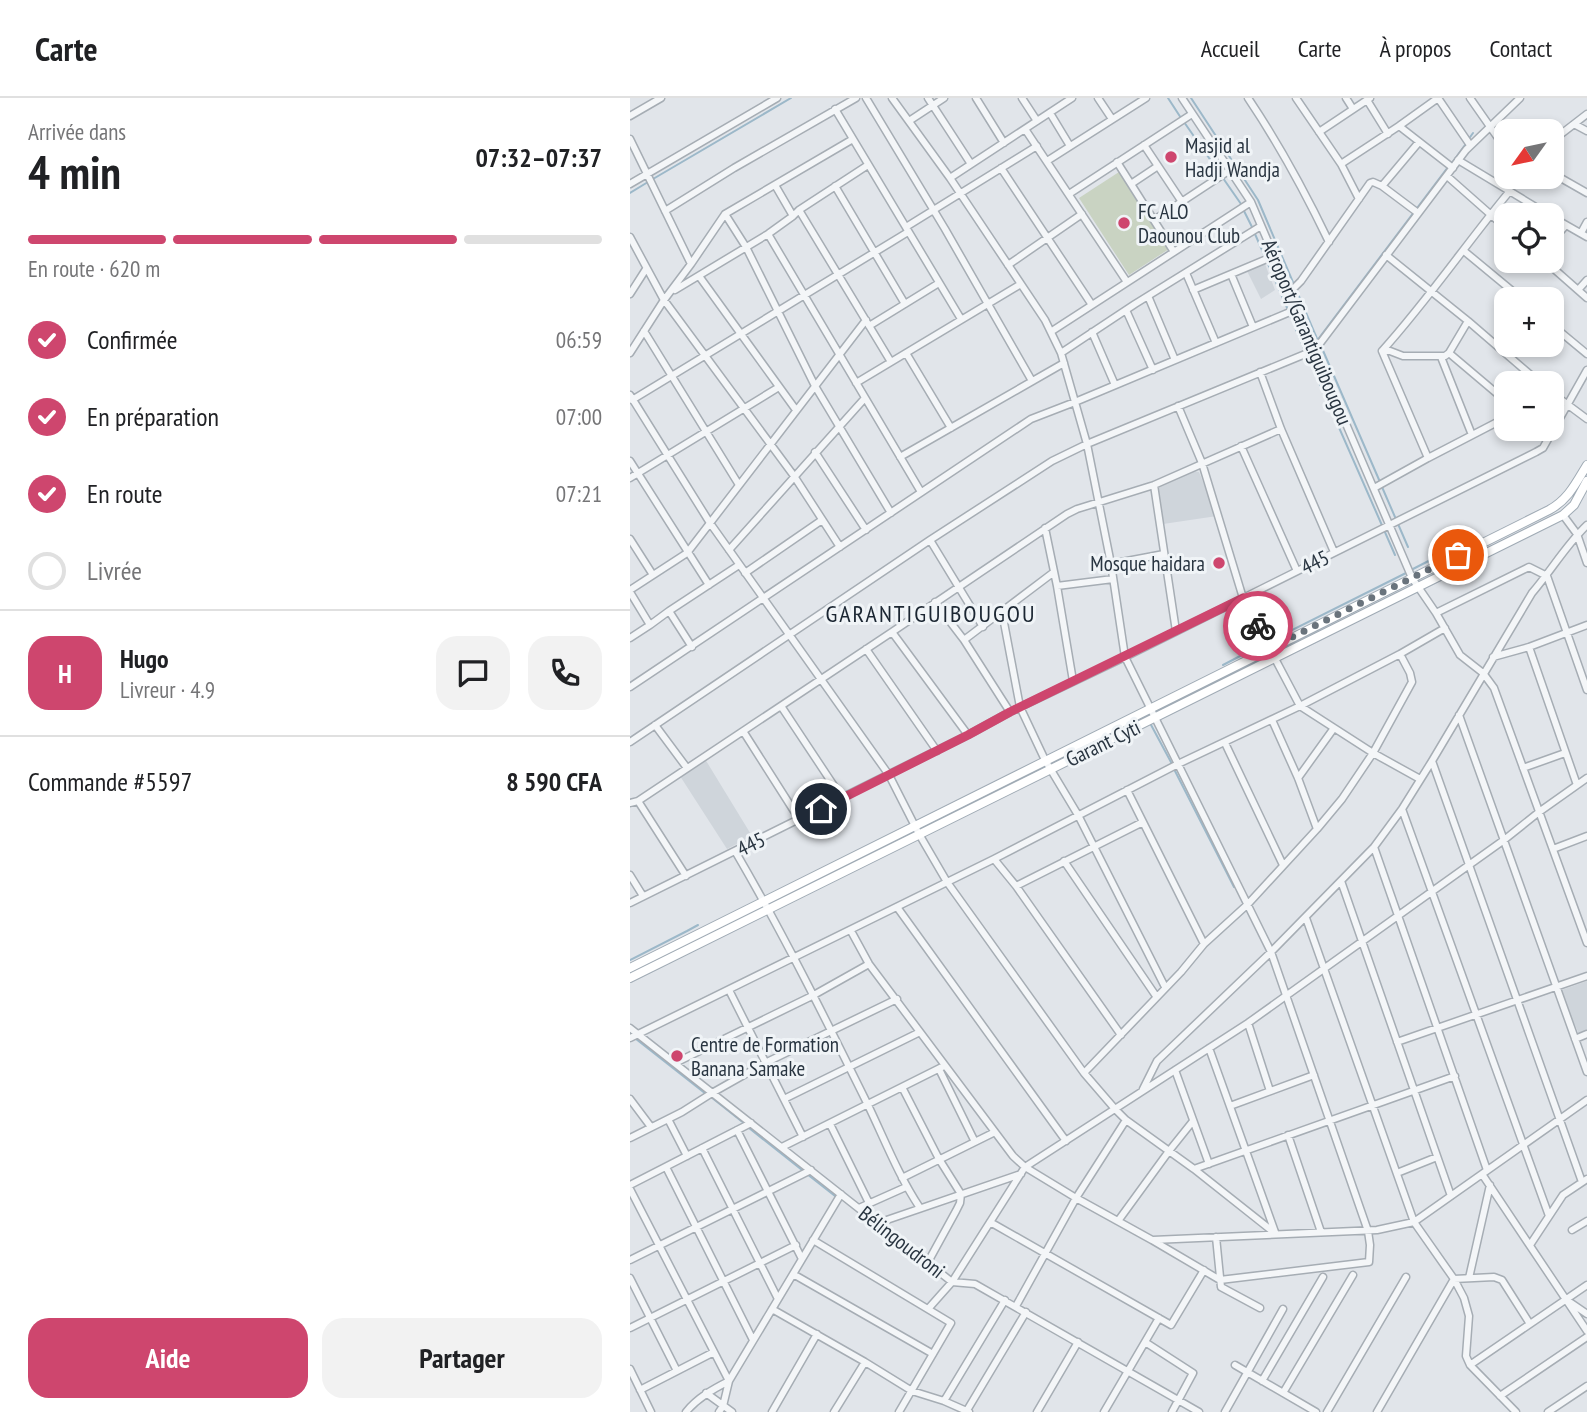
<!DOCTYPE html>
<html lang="fr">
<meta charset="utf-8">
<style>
:root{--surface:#fff;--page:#f2f2f2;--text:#202124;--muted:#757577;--line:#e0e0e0;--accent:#ce466e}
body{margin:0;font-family:"PT Sans Narrow",sans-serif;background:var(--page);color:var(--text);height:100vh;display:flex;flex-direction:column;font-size:26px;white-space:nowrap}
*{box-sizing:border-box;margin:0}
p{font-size:23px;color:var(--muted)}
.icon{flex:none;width:38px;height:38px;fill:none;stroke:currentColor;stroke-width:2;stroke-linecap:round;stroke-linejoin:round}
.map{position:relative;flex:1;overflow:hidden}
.sheet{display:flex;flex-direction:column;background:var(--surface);width:630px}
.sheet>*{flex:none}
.needle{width:46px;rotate:237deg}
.buttons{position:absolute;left:864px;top:21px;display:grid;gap:14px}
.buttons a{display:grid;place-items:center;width:70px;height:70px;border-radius:14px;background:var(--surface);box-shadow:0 4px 10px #0003;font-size:35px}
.pin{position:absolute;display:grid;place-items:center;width:60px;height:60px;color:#fff;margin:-30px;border:4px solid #fff;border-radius:50%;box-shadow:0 2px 7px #0007}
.courier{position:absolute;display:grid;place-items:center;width:70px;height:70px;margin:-35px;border:5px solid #ce466e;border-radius:50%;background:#fff;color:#222;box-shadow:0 2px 9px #0007}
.summary em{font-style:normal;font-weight:700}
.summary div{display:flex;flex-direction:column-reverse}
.summary{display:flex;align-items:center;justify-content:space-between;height:119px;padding:0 28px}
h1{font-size:46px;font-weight:700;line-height:52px}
.bar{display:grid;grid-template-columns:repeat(4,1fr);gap:10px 7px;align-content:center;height:84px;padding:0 28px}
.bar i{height:9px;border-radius:5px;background:var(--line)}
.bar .on{background:var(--accent)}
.bar p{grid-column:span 4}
.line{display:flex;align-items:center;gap:18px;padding:0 28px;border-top:2px solid var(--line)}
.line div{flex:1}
.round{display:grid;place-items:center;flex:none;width:74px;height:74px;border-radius:21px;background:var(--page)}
ol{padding:0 28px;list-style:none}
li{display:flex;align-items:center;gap:21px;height:77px}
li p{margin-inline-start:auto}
li .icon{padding:7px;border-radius:50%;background:var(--accent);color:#fff;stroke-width:4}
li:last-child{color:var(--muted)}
li i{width:38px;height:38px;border:4px solid var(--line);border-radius:50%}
.primary-button{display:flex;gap:14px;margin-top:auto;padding:14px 28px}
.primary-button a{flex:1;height:80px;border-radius:21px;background:var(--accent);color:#fff;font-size:28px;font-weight:700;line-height:80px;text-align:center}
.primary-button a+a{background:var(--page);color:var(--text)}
header{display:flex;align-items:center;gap:42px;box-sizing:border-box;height:98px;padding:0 35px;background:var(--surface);border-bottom:2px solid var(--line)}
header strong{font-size:33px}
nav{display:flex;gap:38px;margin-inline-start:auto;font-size:24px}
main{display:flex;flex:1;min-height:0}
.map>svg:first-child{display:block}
.built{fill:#cfd5db}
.green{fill:#c9d3c2}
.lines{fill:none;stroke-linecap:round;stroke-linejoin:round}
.stream{stroke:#9cb8c9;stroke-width:2}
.minor-casing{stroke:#a6adb4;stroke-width:9}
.major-casing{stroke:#a0abb5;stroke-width:10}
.minor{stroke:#f4f6f8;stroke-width:6}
.major{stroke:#fff;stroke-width:8}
.done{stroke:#69737c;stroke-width:7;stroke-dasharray:0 12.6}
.route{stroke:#ce466e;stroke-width:9}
.poi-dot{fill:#ce466e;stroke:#f0f4f7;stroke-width:2.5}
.labels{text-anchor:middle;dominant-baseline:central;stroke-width:6;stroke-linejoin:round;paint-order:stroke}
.poi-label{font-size:21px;fill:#293541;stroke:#f0f4f7;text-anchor:start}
.street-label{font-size:21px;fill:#293541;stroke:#f0f4f7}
.quarter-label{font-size:24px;letter-spacing:2px;fill:#1b2632;stroke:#f0f4f7}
</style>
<header>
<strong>Carte</strong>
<nav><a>Accueil</a><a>Carte</a><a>À propos</a><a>Contact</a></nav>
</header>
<main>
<section class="sheet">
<div class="summary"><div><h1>4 min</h1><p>Arrivée dans</p></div><em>07:32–07:37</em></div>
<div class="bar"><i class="on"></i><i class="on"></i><i class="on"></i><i></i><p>En route · 620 m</p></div>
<ol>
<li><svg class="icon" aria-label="check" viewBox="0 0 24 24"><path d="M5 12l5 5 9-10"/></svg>Confirmée<p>06:59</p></li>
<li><svg class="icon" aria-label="check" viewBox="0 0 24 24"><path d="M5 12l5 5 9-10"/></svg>En préparation<p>07:00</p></li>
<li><svg class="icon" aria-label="check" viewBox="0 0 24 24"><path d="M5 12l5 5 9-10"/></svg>En route<p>07:21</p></li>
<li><i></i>Livrée</li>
</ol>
<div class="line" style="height:126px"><b class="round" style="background:var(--accent);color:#fff">H</b><div><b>Hugo</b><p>Livreur · 4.9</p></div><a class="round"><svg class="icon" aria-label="chat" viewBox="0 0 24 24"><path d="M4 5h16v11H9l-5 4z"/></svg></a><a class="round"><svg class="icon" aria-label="phone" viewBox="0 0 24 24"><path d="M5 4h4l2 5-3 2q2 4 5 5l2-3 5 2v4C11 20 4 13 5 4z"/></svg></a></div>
<div class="line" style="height:91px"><div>Commande #5597</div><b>8 590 CFA</b></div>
<div class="primary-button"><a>Aide</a><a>Partager</a></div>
</section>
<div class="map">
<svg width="957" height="1314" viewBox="0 0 957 1314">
<rect width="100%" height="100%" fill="#e1e5ea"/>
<path class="built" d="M635 166 645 192 631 201 617 173Z
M563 373 569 374 587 418 533 426 528 392 530 387Z
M75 661 122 738 97 751 50 678Z
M957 883V934L950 938 929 893Z"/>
<path class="green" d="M489 74 539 151 499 177 449 100Z"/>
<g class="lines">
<path class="stream" d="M538 0 551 20
M561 0 628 102 688 243
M554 24 611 106
M838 42 843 35
M822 65 835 47
M23 81 161 0
M0 95 18 84
M613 111 623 131
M625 136 658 212
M660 217 675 253
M689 240 818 69
M691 248 750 384
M678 259 765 457
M752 389 778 449
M781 472 814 455
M640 543 776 475
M593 567 635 545
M520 625 542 666
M544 671 604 789
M0 862 57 833 68 827
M6 941 76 996
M81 999 115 1026
M119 1030 172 1072
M177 1076 205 1098"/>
<defs>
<path id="minor" d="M236 0 315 131 402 283
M298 0 341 66
M346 0 374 45
M392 0 407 23
M468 0 482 21
M552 0 621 104 782 480 806 515 830 557 853 575 864 590 957 845
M618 0C649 46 675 94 699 144
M666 0 711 66 729 101
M716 0 723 11
M808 0 840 47
M840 0 868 40 877 48
M737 2 758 36
M205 11 331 221
M420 15 440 48
M0 18 31 0
M279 23 314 0
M944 26 957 33
M769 28 823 70
M395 31 497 184
M689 34 740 0
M0 41 61 166
M922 43 957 16
M514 47 552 104
M828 62 919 117
M417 63 516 0
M487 64 544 154
M711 66 769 28 808 0
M371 70 462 207
M922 75 957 95
M817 78 877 131
M320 80 442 0
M0 86 147 0
M501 86 528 68
M145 87 163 118
M205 88 275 206
M752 88 789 44
M439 96 562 16
M169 112 261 264
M35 113 104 70 226 0
M95 116 116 149 185 288 261 415
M922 119 957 139
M524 122 600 72
M276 129 407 48
M951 135 957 124
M138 136 291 394
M0 139 34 202 164 378 210 449
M922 143 936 127
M834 153 892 201
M756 157 838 223 910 285
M915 163 957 200
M378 167 452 116
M556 175 586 245
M601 176 623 229
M69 178 166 312
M45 192 138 136 163 118 169 112 238 67
M563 192 644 158
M948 192 957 182
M660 194 671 183 740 85 743 84 752 88 788 115
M0 196 16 171
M518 198 545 262
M496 212 523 272
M922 227 957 256
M239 228 309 185
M14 233 109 387
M422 233 621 104
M462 234 485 287
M752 253C798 202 836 146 879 94
M752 253 798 360
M752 253H760L773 258H815L819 255 838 223
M0 255 34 202 61 166 95 116 223 41
M276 255 321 330
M431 255 505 206 631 128
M819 255 877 304
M811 259 842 337
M630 274 651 331 704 454
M226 285 391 186
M922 295 957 321
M0 297 80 425 259 677 289 736 317 784 454 975 485 1011 496 1022 564 1071 646 1136
M2 302 278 134
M548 308 572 365 613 500 670 608 743 655 790 681
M611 348 667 473
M185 354 236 432
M270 359 434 265
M0 363 79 487
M0 380 149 289
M524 387 546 533
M744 390 798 360 877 319
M933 417 947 436 957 465
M415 430 427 488 443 583
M0 441 23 477
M300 442 353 529
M99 452 235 300
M481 466 534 456
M115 475 192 422
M427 488 483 481
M0 492 57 455 236 222
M0 494 20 527
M305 504 334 542 380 614
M39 513 62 549
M372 514 390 609 415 662 448 717 535 889
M806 515 899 469 917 478 957 592
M262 534 338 637
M0 540 20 527 39 513 109 467
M334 542 424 474
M899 549 947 687
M236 551 307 653
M863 559 899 549 957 527
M0 589 401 321 445 304 667 211
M151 608 212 700
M829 617 957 974
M642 622 668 680 687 731
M25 627 57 670
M113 633 169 721
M0 644 300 442 422 363 457 346 685 252 836 52 890 0
M595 645 653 767
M802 663 952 1084
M893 670 935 655
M668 680 704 630
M497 692 574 846
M8 703 56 778
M0 705 8 703 262 534 437 416 447 411 524 387 651 331
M772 711 919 1118
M744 749 857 1072
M923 751 957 738
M105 753C153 835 195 920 237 1005 254 1040 268 1077 290 1110
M364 761 386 788 491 937
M434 763 526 898
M0 777 13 798
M711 783 821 1098
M386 788 513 724
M0 805 338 637 380 614 495 559 906 354 913 350 957 272
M267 809 436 1043
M676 820 784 1124 824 1181 834 1200 839 1218 836 1258 840 1267 886 1314
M221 833 239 866 383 1058 395 1069 446 1100 522 1142 590 1182 739 1164 740 1147 738 1133 641 854 495 559 481 466 457 346 431 255 415 222 320 80 262 0
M99 892 173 1039
M618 925 640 993
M0 930 322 1184 345 1186 569 1314
M0 940 364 761 548 666 670 608 770 556 815 530
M945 941 957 936
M767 944 957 878
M579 950 645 1134
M45 965 182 898 239 866
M309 971 345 1044
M545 972 579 1066
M454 975 551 874 574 846 618 806 687 731 712 701 743 655 782 584 780 575 770 556
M272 989 309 1061 331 1096 330 1105 326 1113 298 1164
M513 991 527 963 641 854 744 749 772 711 802 663 902 495C921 473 936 447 957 427
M0 1001 21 1029
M154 1001 290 934
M600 1008 684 977
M38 1021 57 1058
M200 1026 239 1105
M107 1032 172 1161
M658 1037 691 1134
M0 1040 52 1014 82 995 135 965 267 901
M152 1049 314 968
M72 1050 148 1201
M36 1069 123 1242
M564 1071 825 978
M767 1075 807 1059
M852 1076 957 1233
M272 1080 365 1034
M0 1087 121 1025
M0 1091 99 1283
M229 1110 276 1089
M488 1123 539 1053 563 1023
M360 1124 541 1227 574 1172
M248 1125 391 1076
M942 1132 957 1123
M586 1139 591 1189 630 1210
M183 1142 321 1225 269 1314
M523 1142 747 1132 784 1124 957 1002
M900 1147 933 1097 957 1081
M0 1162 181 1072
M163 1176 303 1256
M0 1180 47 1273
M839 1180 860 1087
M824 1181 864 1179 872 1182 900 1226
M941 1205 957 1216
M386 1208 446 1100 496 1022
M142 1211 235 1264 282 1293 314 1303 339 1314
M298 1211 322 1184 395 1069 618 925 874 742 909 714 957 680
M0 1230 166 1147
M515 1244 563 1275 542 1314
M605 1267 686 1314
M840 1267 957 1187
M0 1271 21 1314
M632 1283 693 1179
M10 1292 84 1254
M76 1295 102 1314
M653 1295 723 1177
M870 1298 957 1239
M314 1303 375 1202
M56 1314C67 1300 83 1291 99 1283
M89 1314 93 1308 99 1283 211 1096
M142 1314 187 1236
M204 1314 235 1264
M336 1314 396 1214
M407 1314 448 1244
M474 1314 529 1220
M595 1314 653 1211
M697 1314 776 1179
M747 1314 824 1181
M918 1314 957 1288"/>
<path id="major" d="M0 870 919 412C938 402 946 385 957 367
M0 880 933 417 944 407 957 383"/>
</defs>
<use href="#minor" class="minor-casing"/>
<use href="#major" class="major-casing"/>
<use href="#minor" class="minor"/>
<use href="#major" class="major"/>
</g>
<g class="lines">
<path class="done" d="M628 528 640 550 828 457"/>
<path class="route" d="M191 711 338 637 380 614 613 500 628 528"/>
</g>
<g class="poi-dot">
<circle cx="541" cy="59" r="7"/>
<circle cx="494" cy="125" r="7"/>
<circle cx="589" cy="465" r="7"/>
<circle cx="47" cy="958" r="7"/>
</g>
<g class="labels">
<g class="poi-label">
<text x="555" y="47">Masjid al<tspan x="555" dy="24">Hadji Wandja</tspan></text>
<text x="508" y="113">FC ALO<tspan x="508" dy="24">Daounou Club</tspan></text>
<text x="575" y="465" text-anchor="end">Mosque haidara</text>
<text x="61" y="946">Centre de Formation<tspan x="61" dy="24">Banana Samake</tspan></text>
</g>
<g class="street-label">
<text transform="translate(677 234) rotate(67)">Aéroport/Garantiguibougou</text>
<text transform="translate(685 464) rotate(-26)">445</text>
<text transform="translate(473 645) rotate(-26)">Garant Cyti</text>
<text transform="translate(121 746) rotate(-26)">445</text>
<text transform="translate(272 1144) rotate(38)">Bélingoudroni</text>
</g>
<g class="quarter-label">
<text x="301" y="515">GARANTIGUIBOUGOU</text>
</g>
</g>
</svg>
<div class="buttons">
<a><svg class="needle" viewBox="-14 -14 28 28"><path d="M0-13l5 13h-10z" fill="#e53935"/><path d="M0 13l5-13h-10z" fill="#757577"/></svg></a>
<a><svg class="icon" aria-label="locate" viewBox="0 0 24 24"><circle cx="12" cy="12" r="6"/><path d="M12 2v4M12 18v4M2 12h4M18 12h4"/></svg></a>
<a>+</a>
<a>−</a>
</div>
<div class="pin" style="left:828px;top:457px;background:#ea580c"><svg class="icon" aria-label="bag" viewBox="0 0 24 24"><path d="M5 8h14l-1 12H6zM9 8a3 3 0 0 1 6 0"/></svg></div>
<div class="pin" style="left:191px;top:711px;background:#1f2937"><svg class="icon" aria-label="home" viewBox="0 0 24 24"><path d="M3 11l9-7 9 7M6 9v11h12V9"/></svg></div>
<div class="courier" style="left:628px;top:528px"><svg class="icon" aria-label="bike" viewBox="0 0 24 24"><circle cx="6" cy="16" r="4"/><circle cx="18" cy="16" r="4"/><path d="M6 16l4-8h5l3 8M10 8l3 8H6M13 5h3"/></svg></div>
</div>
</main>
